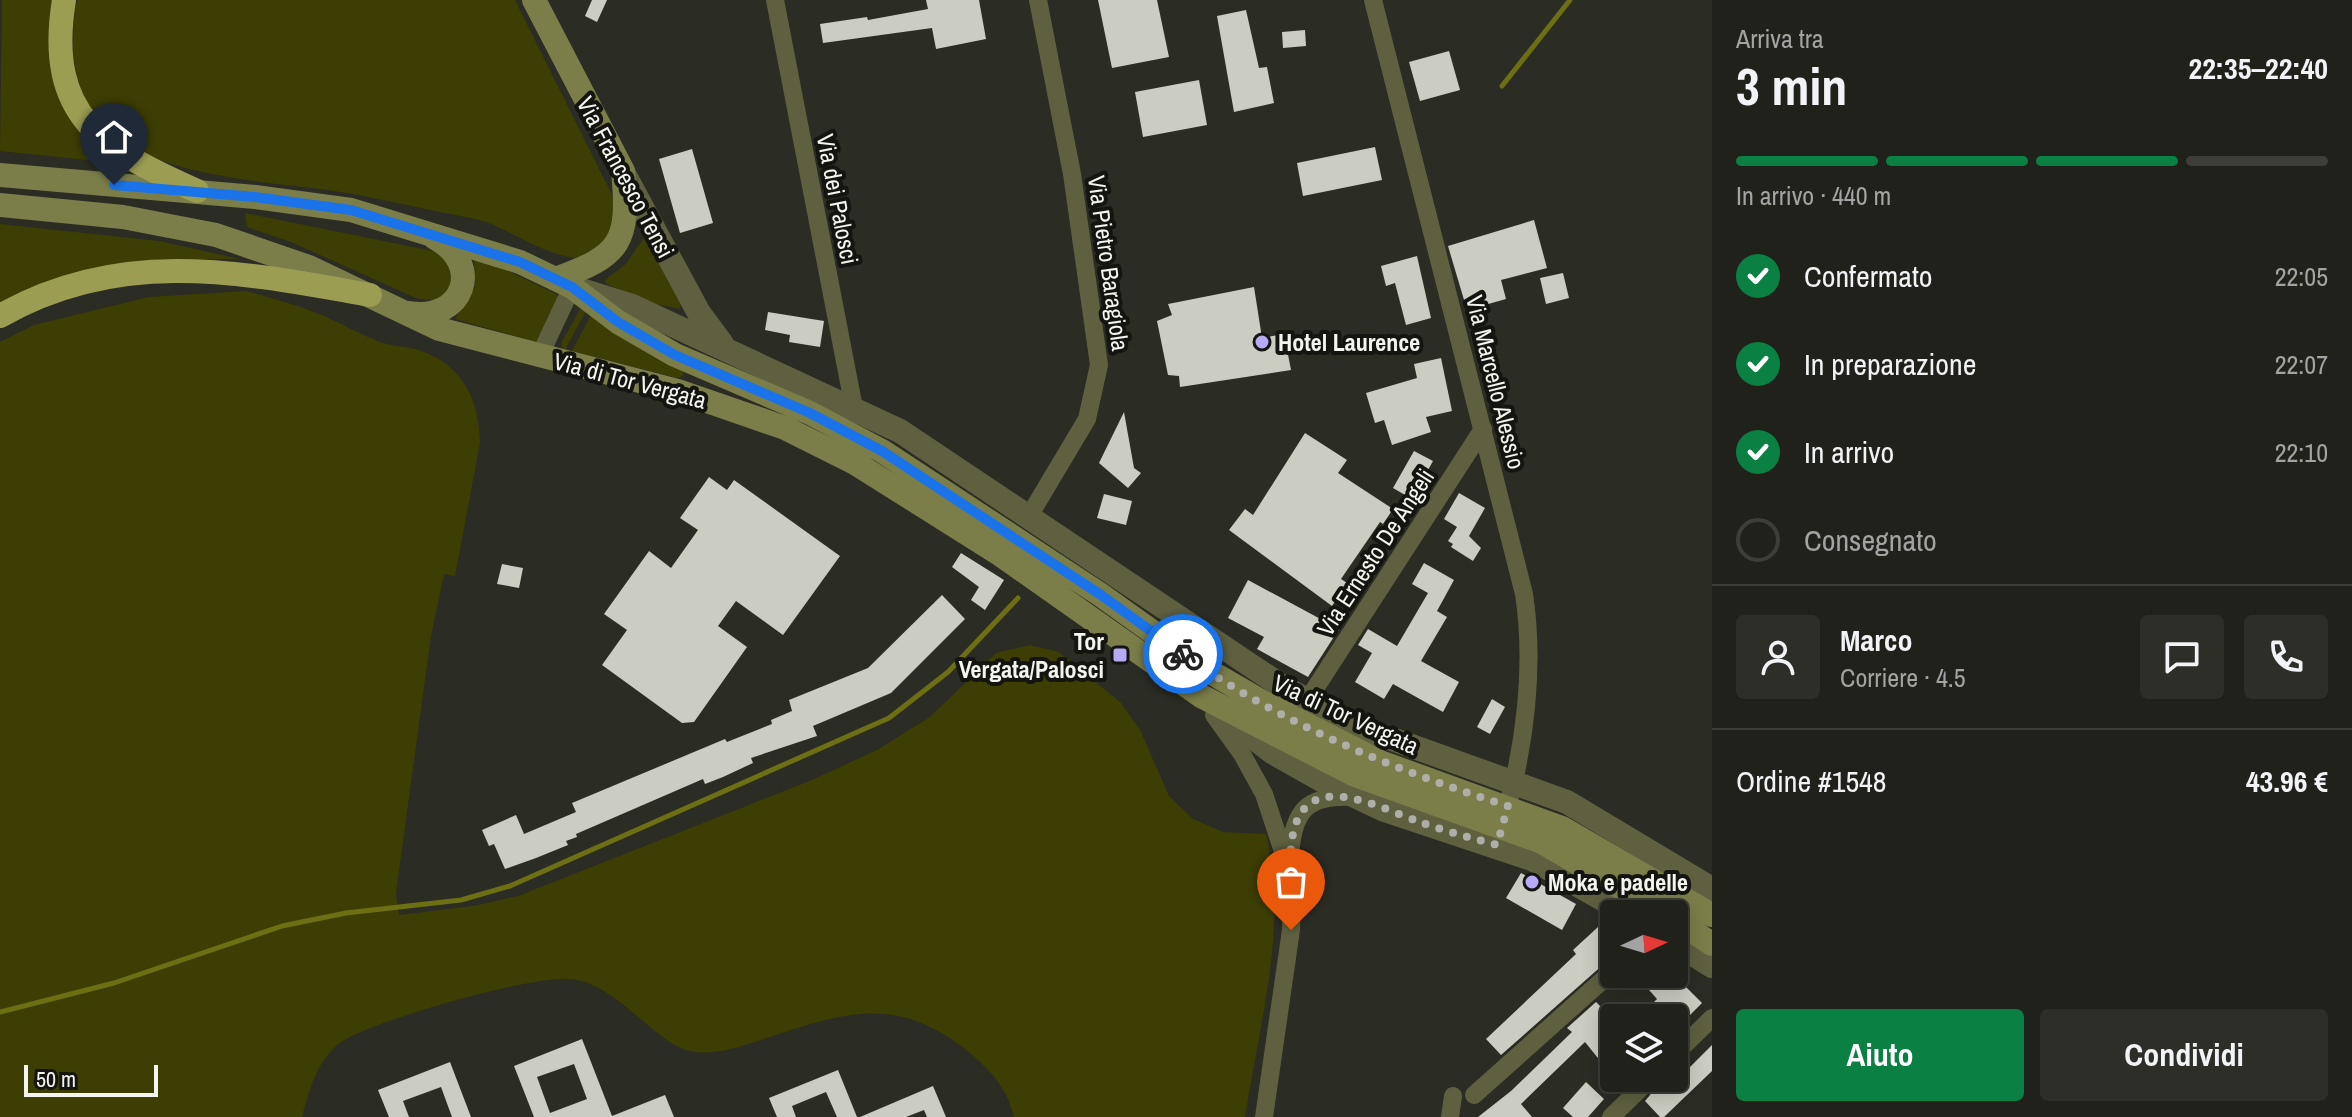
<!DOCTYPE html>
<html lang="it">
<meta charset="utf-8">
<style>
:root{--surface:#20211a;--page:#2d2e27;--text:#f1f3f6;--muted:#a2a3a2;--line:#3d3e39;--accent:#0b8043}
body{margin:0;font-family:"Archivo Narrow",sans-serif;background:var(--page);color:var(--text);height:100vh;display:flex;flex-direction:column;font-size:30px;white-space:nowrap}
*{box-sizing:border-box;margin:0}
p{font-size:26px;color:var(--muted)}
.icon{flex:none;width:44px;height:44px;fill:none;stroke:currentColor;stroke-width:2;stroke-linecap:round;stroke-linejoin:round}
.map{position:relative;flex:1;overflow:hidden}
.details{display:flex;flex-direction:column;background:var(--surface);width:640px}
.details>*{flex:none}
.needle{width:52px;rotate:86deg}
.fabs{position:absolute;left:1600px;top:900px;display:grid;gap:16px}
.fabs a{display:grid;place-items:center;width:88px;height:88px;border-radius:8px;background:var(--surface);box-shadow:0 4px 20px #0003,0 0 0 2px var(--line);font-size:40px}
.scale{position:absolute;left:24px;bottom:20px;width:134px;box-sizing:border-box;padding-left:8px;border:4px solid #f4f5ef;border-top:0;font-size:22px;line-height:28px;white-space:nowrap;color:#f4f5ef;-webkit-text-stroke:6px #141410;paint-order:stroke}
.pin{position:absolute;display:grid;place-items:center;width:68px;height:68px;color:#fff;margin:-82px -34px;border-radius:50% 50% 50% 0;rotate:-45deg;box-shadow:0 0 8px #0007}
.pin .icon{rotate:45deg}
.courier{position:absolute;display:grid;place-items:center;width:80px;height:80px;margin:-40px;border:6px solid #1a73e8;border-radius:50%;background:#fff;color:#222;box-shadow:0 2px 10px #0007}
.overview em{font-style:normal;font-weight:700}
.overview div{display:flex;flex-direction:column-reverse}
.overview{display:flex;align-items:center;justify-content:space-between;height:136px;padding:0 24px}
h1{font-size:52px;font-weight:700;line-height:60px}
.bar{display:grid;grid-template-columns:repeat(4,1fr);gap:12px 8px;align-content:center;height:96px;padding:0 24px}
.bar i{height:10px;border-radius:6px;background:var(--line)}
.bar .selected{background:var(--accent)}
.bar p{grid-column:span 4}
.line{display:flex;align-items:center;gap:20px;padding:0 24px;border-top:2px solid var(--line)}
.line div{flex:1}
.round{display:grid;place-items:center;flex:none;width:84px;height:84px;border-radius:8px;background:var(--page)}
ol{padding:0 24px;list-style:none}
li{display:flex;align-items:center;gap:24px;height:88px}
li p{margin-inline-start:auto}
li .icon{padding:8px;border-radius:50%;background:var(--accent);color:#fff;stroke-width:4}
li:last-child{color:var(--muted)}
li i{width:44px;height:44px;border:4px solid var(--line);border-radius:50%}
.primary-button{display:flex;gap:16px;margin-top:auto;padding:16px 24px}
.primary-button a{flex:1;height:92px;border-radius:8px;background:var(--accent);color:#fff;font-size:32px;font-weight:700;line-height:92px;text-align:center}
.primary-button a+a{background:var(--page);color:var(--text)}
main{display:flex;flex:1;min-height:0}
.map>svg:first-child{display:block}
.green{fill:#3d3e04}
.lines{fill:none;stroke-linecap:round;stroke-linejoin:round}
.stream{stroke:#6d6f13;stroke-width:5}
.building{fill:#cccdc2;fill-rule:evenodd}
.minor{stroke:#5e6040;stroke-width:18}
.tertiary{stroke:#5e6040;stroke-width:24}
.secondary{stroke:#7b7e49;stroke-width:24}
.trunk{stroke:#9b9e52;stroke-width:24}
.done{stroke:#aeafa8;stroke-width:8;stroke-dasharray:0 14.4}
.route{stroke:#1a73e8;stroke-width:10}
.poi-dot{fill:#b7abf7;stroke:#141410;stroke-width:3}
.labels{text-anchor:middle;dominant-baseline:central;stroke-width:8;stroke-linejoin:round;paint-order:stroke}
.street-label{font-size:24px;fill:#f4f5ef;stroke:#141410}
.poi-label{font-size:24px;font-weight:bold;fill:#f4f5ef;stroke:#141410;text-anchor:start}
</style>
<main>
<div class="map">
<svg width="1712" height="1117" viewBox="0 0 1712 1117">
<rect width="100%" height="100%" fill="#2b2c23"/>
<path class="green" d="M2 0H57L92 143 117 163 0 151Z
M77 0H515L616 203 619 224 588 258C552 261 519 234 486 222 473 218 459 216 445 213 404 205 362 194 320 189 200 174 46 169 77 0Z
M245 213 438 252 446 257 453 286 437 301 416 298 291 242 247 227Z
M0 224 159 241 240 259H159L121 264 0 306Z
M645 236 681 303 680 309 646 302 605 283 606 279 626 264Z
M482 258 556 294 559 298 540 343 455 319 475 287 474 261Z
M247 291C272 299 300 305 324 316 343 324 361 335 380 342 393 347 409 346 422 351 464 367 479 400 480 443L455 576 444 574 431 636 396 893 399 915 473 906 518 896 812 780 877 750 930 717 996 653 1030 645 1059 652 1121 703 1140 730 1169 796 1193 819 1223 832 1266 834C1289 926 1259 1025 1245 1117H1014C1007 1086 986 1065 961 1046 888 991 833 1017 755 1042 735 1048 712 1056 690 1051 656 1044 618 985 572 979 535 974 370 1021 340 1043 317 1060 309 1091 302 1117H0V342L34 325 149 297Z
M580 309 586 311 565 350 561 345 563 340Z
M591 315 684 371 683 376 677 378 572 351Z"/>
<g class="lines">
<path class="stream" d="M1502 86 1570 0
M0 1012 114 983 282 926 346 913 461 900 510 886 889 718 948 672 1018 598"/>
</g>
<path class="building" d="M592 0H607L597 22 585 16Z
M926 0H979L986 39 936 49 932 28 823 43 820 24 867 17 868 20 928 9Z
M1098 0H1157L1169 57 1112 68Z
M1246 10 1259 68 1267 67 1274 103 1234 112 1217 16Z
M1305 30 1306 46 1283 48 1282 32Z
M1449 51 1460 90 1420 101 1409 62Z
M1199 80 1207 125 1143 137 1135 92Z
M1375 147 1382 180 1303 196 1297 163Z
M692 149 713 223 680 233 659 159Z
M1534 220 1547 268 1501 280 1506 299 1467 310 1448 246Z
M1417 256 1431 318 1406 325 1395 283 1386 286 1381 266Z
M1563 273 1569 298 1546 304 1540 278Z
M1254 287 1262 338 1284 334 1291 370 1180 387 1179 376 1168 375 1157 321 1172 315 1168 304Z
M768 312 824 321 820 347 789 342 790 335 765 330Z
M1441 358 1452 411 1426 417 1431 432 1392 445 1384 420 1375 423 1366 393 1417 378 1414 364Z
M1124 412 1134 468 1141 473 1128 488 1099 463Z
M1305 433 1347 460 1338 473 1393 509 1383 524 1380 522 1341 579 1347 583 1332 606 1229 530 1245 509 1253 515Z
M1414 451 1433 461 1412 499 1393 488Z
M709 477 727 490 734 480 840 556 783 635 736 601 718 626 747 647 694 722 682 723 602 665 627 630 604 614 649 551 671 568 698 530 680 518Z
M1459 493 1485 508 1469 536 1481 548 1473 561 1451 547 1453 544 1448 541 1457 527 1444 519Z
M1104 494 1132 501 1126 525 1097 518Z
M961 553 1004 580 985 610 971 600 979 587 952 567Z
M1424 563 1454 580 1437 611 1447 617 1421 661 1459 682 1443 712 1393 684 1384 699 1355 682 1372 653 1358 645 1368 629 1397 646 1428 593 1412 584Z
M502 564 523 568 519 588 497 584Z
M1248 580 1339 629 1308 677 1257 649 1264 637 1228 618Z
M942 595 965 619 891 693 813 726 817 736 751 758 753 763 723 777 705 784 703 779 576 834 577 837 566 841 568 845 536 858 505 869 494 844 489 846 482 830 516 815 524 834 576 812 572 803 725 739 727 742 772 724 771 720 792 711 789 700 868 668Z
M1492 699 1505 707 1490 734 1477 727Z
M1521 873 1576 904 1562 930 1506 898Z
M1598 927 1614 944V955L1501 1055 1486 1039 1576 954 1573 950Z
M1635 974H1673L1702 1003 1674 1031V1018H1660L1649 1007 1657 999Z
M1596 1002 1614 1020V1078L1585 1042 1521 1104 1532 1117H1478L1511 1091 1572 1032 1567 1028Z
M582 1039 612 1116 665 1095 674 1117H534L514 1066ZM574 1064 587 1099 550 1113 537 1077Z
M1712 1045V1071L1664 1117H1660L1645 1101 1664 1078 1678 1079Z
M450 1062 471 1117H452L441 1087 403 1101 409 1117H389L378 1090Z
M838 1070 857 1117H837L826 1092 792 1106 796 1117H777L769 1098Z
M1586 1082 1604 1099 1588 1117H1573L1563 1108Z
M933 1086 946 1117H927L924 1110 906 1117H860Z"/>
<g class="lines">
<path class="minor" d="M775 0 854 408
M1373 0 1524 594C1535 667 1525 748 1504 819
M540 355 572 287
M1028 518 1087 419 1099 365 1072 174 1038 0
M1307 701 1483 429
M1214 715 1242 754 1264 794 1292 879 1291 930 1264 1117
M1290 856C1293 810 1307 795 1353 797
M1674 1055 1712 1018
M1474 1095 1614 970
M1450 1117 1453 1096
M1611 1117 1651 1078"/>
<path class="tertiary" d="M623 172 699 313 722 344
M578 289 632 306 900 431 1286 689 1367 730 1567 802 1712 889
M1221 713 1272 752 1325 782 1382 809 1532 859 1629 914
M1674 942 1712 966"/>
<path class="secondary" d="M534 0 623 171C630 242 621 256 555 279
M0 175 255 197 351 210 520 262 572 287 618 322 675 355 810 413 882 451 1101 595 1200 666 1264 703 1380 762 1562 828 1712 915
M0 205 123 217 216 235 309 267 439 329 678 391 785 428 855 463 998 553 1201 696 1355 775 1542 842 1666 914
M409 313C464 322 484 264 435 238
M1674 919 1712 944"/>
<path class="trunk" d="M64 0C45 117 103 149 197 191
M0 316C121 247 241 272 370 295"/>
</g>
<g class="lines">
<path class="done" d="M1183 654C1281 724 1394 770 1508 806L1497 845C1471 838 1445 831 1420 822 1384 810 1313 769 1295 826 1285 860 1295 895 1291 930"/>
<path class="route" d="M114 185 255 197 351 210 520 262 572 287 618 322 675 355 810 413 882 451 1101 595 1183 654"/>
</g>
<g class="poi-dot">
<circle cx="1262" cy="342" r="8"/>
<rect x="1112" y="647" width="16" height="16" rx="4"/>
<circle cx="1532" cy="882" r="8"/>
</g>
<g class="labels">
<g class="street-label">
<text transform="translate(626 177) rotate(62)">Via Francesco Tensi</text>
<text transform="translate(838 199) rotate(79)">Via dei Palosci</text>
<text transform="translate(1109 263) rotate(82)">Via Pietro Baragiola</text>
<text transform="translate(630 380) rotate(15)">Via di Tor Vergata</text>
<text transform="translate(1496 382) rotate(76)">Via Marcello Alessio</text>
<text transform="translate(1375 552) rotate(-57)">Via Ernesto De Angeli</text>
<text transform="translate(1346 714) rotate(25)">Via di Tor Vergata</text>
</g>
<g class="poi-label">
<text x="1278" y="342">Hotel Laurence</text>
<text x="1104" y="641" text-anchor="end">Tor<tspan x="1104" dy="28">Vergata/Palosci</tspan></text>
<text x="1548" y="882">Moka e padelle</text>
</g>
</g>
</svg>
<div class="fabs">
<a><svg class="needle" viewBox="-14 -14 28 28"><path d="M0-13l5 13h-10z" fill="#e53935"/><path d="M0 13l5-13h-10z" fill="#a2a3a2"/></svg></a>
<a><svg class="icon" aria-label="layers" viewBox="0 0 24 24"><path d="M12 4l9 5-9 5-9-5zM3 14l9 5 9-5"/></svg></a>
</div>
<div class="scale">50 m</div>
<div class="pin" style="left:1291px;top:930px;background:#ea580c"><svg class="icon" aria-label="bag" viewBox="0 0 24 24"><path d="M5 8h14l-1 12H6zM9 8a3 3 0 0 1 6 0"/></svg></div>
<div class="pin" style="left:114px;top:185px;background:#1f2937"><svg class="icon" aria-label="home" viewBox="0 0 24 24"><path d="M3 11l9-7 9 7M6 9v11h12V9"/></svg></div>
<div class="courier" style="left:1183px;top:654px"><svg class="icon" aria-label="bike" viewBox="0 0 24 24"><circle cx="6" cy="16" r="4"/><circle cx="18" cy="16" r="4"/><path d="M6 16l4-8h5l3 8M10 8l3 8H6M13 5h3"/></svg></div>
</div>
<section class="details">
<div class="overview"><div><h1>3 min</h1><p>Arriva tra</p></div><em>22:35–22:40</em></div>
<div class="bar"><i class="selected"></i><i class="selected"></i><i class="selected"></i><i></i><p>In arrivo · 440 m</p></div>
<ol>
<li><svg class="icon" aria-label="check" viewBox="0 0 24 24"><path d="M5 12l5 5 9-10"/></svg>Confermato<p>22:05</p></li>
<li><svg class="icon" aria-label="check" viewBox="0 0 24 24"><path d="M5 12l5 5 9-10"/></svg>In preparazione<p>22:07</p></li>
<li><svg class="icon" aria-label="check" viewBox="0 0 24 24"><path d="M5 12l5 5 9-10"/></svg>In arrivo<p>22:10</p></li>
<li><i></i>Consegnato</li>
</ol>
<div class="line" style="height:144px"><a class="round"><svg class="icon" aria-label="person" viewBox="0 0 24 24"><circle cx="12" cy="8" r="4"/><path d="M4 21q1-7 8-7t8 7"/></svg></a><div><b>Marco</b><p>Corriere · 4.5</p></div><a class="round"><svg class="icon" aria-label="chat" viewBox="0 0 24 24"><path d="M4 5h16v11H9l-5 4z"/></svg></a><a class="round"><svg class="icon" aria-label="phone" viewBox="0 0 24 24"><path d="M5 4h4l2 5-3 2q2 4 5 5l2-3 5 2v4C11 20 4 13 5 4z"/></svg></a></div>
<div class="line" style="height:104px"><div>Ordine #1548</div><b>43.96 €</b></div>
<div class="primary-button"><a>Aiuto</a><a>Condividi</a></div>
</section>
</main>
